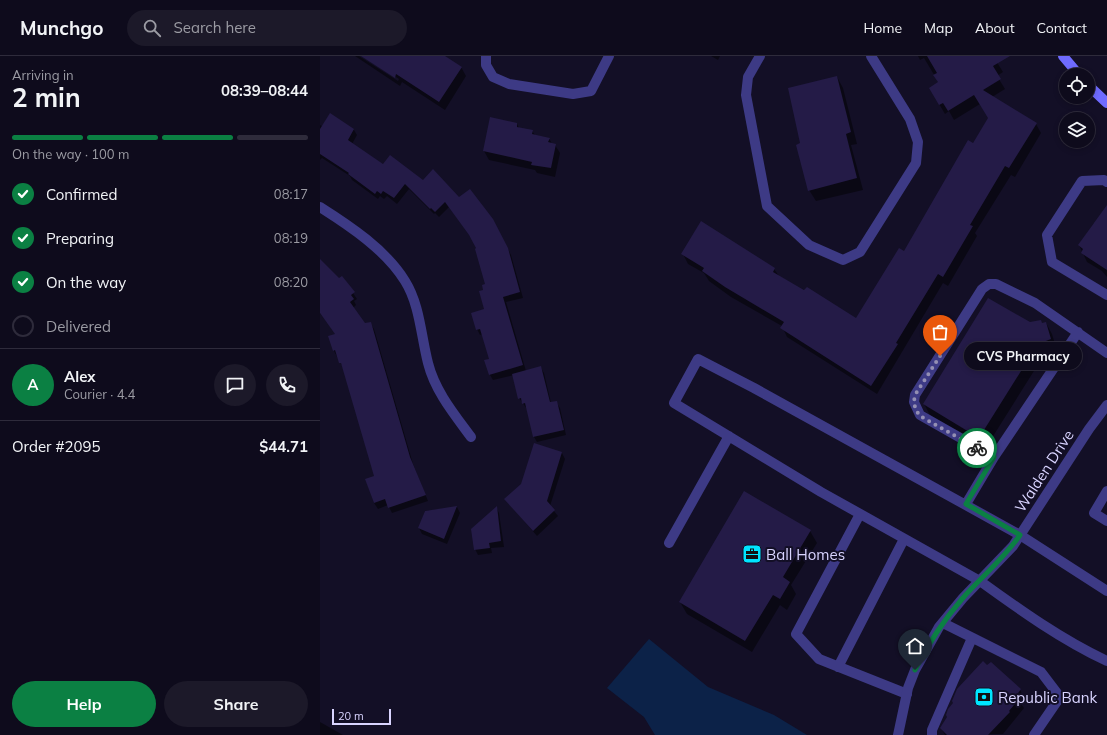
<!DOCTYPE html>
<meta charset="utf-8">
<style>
:root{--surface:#0e0b1c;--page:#1c1929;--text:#f1f3f6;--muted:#9b9ba3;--line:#2e2b3b;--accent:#0b8043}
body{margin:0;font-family:Mulish,sans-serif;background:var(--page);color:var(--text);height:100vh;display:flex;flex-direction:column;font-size:15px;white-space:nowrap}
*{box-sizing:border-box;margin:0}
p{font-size:13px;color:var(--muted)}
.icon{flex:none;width:22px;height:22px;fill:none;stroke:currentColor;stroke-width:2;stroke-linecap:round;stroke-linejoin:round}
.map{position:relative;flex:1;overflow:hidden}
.sheet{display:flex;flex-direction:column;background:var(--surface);width:320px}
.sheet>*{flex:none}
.fabs{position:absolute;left:739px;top:12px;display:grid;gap:8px}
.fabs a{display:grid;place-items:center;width:36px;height:36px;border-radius:50%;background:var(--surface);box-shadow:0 2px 6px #0003,0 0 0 1px var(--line);font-size:20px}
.scale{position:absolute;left:12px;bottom:10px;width:59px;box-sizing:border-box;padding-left:4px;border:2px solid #d9d4ff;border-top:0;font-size:11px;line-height:14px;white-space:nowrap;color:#d9d4ff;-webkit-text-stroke:3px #130f26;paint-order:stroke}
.pin{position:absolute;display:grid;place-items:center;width:34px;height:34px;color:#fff;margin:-41px -17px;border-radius:50% 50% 50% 0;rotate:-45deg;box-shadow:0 0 4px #0007}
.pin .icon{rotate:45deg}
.courier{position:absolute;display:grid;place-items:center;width:40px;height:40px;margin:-20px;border:3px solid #0b8043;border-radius:50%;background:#fff;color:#222;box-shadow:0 1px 5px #0007}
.bubble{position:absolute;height:28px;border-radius:14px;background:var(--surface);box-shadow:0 2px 6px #0003,0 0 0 1px var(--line);font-size:13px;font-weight:700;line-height:28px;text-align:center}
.overview em{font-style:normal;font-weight:700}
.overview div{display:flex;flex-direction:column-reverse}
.overview{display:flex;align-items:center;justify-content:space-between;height:68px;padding:0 12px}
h1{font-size:26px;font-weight:700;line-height:30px}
.bar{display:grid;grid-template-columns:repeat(4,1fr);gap:6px 4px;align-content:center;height:48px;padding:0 12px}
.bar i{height:5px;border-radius:3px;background:var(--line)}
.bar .active{background:var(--accent)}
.bar p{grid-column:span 4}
.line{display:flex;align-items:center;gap:10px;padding:0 12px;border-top:1px solid var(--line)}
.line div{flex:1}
.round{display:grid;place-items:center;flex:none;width:42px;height:42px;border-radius:21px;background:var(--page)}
ol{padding:0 12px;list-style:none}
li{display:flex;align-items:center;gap:12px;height:44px}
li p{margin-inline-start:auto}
li .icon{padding:4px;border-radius:50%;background:var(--accent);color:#fff;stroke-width:4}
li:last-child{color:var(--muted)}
li i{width:22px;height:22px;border:2px solid var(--line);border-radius:50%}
.primary-button{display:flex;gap:8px;margin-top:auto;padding:8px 12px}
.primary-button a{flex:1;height:46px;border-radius:24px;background:var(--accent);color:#fff;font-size:16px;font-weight:700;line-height:46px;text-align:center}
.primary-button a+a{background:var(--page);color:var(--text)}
header{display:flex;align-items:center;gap:24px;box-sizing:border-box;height:56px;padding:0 20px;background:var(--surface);border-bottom:1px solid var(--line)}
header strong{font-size:19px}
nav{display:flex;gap:22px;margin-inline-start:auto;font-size:14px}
.search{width:280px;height:36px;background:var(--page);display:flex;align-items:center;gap:10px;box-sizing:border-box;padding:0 14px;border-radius:22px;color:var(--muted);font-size:15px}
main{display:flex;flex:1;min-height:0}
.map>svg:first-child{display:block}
.water{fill:#0c2248}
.shadow{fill:#0007}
.building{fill:#241b47}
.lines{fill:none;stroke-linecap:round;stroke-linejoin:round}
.lane{stroke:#3d3a85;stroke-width:10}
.street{stroke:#3d3a85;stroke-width:10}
.secondary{stroke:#6f6bff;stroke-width:10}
.done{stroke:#948fb3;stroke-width:4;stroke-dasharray:0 7.2}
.route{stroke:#0b8043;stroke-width:5}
.labels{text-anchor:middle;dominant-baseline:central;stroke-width:4;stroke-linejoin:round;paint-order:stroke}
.street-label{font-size:15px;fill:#d9d4ff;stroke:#130f26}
.poi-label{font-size:15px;fill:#d9d4ff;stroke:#130f26;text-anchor:start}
</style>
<header>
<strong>Munchgo</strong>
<div class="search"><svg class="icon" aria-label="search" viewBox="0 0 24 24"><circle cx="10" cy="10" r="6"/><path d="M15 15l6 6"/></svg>Search here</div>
<nav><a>Home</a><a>Map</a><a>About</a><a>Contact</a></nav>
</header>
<main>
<section class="sheet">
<div class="overview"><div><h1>2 min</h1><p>Arriving in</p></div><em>08:39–08:44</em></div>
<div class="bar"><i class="active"></i><i class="active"></i><i class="active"></i><i></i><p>On the way · 100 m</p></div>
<ol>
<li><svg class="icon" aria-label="check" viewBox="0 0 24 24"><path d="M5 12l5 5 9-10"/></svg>Confirmed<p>08:17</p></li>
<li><svg class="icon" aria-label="check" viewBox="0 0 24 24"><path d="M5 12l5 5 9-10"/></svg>Preparing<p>08:19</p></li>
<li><svg class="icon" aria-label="check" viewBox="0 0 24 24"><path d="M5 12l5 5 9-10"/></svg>On the way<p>08:20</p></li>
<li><i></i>Delivered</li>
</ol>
<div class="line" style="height:72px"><b class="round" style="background:var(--accent);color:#fff">A</b><div><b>Alex</b><p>Courier · 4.4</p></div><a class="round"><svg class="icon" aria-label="chat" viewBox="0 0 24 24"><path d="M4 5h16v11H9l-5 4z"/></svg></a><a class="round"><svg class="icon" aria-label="phone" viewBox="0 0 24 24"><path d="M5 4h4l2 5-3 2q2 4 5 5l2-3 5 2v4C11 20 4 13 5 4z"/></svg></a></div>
<div class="line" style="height:52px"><div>Order #2095</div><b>$44.71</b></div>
<div class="primary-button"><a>Help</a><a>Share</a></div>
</section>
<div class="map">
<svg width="787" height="679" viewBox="0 0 787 679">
<rect width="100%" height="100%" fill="#130f26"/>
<path class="water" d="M329 583 388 631 454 659 487 679H335L324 661 287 632Z"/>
<path class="shadow" d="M35 0H39L78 25 79 23 43 0H123L141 11 146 20 125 54 82 26 80 30Z
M391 0H400L398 4Z
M598 0H673L683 16 677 20 685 33 672 41 716 68 721 77 695 121 691 119 655 177 657 180 628 230 623 227 557 338 467 281 462 270 411 241 389 225 384 217 368 208 363 198 454 213 459 220 536 263 584 196 669 62 660 48 634 64 629 55 625 58 615 41 619 27 604 2 600 4Z
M517 21 523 32 537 88 531 89 543 134 496 145 489 134 481 88Z
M10 58 34 74 37 79 32 88 64 109 139 142 176 170 191 199 203 242 186 246 206 315 221 312 224 317 231 347 236 346 240 352 246 379 217 386 214 381 207 353 199 342 194 319 173 324 170 319 166 305 170 303 163 278 160 279 157 273 165 253 164 234 166 229 158 193 152 183 129 151 119 161 115 157 114 158 89 133 77 148 67 140 64 143 60 140 58 143 32 124 30 120 2 102 0 104V69L3 71Z
M197 68 199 72 212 75 215 79 229 82 232 88 235 89 240 97 235 121 217 117 215 114 169 104 164 95Z
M787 156V221L782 215 767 206 759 189 774 167 776 168Z
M0 204 19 223 22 221 37 243 34 245 36 249 33 252 45 269 50 267 54 273 93 408 108 445 72 457 68 449 58 453 54 447 46 424 55 420 24 313 14 295 16 278 0 257Z
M710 267H726L732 278 737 295 724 299 665 393 610 359 604 348Z
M242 397 245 403 230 450 238 460 217 480 185 443Z
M137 451 140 457 127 488 102 478 99 472 105 455Z
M176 451 179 457 184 491 171 492 172 497 158 499 155 493Z
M490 475 497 487 471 529 476 538 467 554 460 549 432 596 367 558 360 546Z
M700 634 705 643 701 648 704 652 683 678 625 679 621 672Z
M0 666 23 679H0Z"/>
<path class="building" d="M41 0H125L142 11 119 46 76 18 75 22Z
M607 0H690L673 10 681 23 663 34 717 67 689 112 685 110 650 169 653 170 623 221 618 218 576 287 578 288 551 330 460 272 464 266 405 231 382 215 384 212 361 198 381 165 455 212 453 216 484 234 487 231 536 262 579 192 584 195 648 84 653 87 668 62 654 39 628 55 623 47 619 49 609 32 618 26 613 19 617 17Z
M517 20 531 76 526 78 537 122 488 135 476 89 480 87 468 32Z
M10 57 34 73 28 84 63 108 70 99 103 124 113 113 139 141 150 133 173 163 188 192 200 236 183 241 203 309 169 319 164 304 169 303 160 273 156 274 151 257 164 253 159 235 163 234 162 229 165 228 155 193 156 192 149 179 125 146 115 156 111 152 110 153 85 128 74 142 63 135 61 138 57 135 55 138 28 118 29 117 0 98V73Z
M170 61 197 67V71L213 74 212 78 230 82 228 86 236 88 231 112 211 109 212 106 163 95Z
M787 149V214L761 197 763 193 758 189Z
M0 203 19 222 22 220 35 236 31 239 34 243 30 246 45 267 51 266 90 401 106 439 68 452 65 443 54 447 45 423 54 420 21 307H19L15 294 13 295 8 280 15 278 0 257Z
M668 242 710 266 721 264 722 267 726 266 731 283 718 288 659 382 603 348Z
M221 310 230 346 237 345 244 374 213 381 205 347 202 348 201 342 198 343 192 318Z
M214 387 242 396 227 445 235 454 213 475 184 443 201 428Z
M424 435 491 474 463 521 470 526 460 543 453 539 425 585 359 546Z
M137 450 124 483 98 472 105 455Z
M177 450 181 485 169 487 170 492 154 494 151 473Z
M663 605 667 609 671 606 701 633 696 640 699 643 689 655 690 656 668 679H627L620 672 627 661 626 659 628 653 633 647 632 645 637 633Z"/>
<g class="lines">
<path class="lane" d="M787 126 784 124 762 125 727 179 732 206 787 239
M674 401 600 359 594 346 595 339 662 233 669 228H676L715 247 787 297
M787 435 774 457 787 465
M646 448 674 401 758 276
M540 458 476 578 499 603 587 638
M349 487 409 380
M660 525 501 436 354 347 378 303 434 332 700 479 787 535
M623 567 721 616 740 641 714 679
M518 611 584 483
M612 679V674L652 582"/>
<path class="street" d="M166 0V9L173 21 189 28 253 38 271 35 289 0
M440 0 428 21 426 39 447 150 489 189 523 204 540 196 596 107 598 86 590 63 551 0
M0 151C30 170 66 194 85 225 100 249 101 280 108 307 115 335 134 358 151 381
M660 525C700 554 742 584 787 605
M578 679 588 632 595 614 619 571 643 542 693 490 769 373 787 349"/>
<path class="secondary" d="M743 0 759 19
M768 29 787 47"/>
</g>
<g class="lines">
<path class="done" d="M620 300 595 339C593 348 595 353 600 360L657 392"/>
<path class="route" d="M595 614C608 588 623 565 642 543 661 521 684 503 700 479L646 448 674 401 657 392"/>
</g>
<defs>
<symbol id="office-square" viewBox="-11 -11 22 22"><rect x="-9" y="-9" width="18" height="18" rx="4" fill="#00e5ff" stroke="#130f26"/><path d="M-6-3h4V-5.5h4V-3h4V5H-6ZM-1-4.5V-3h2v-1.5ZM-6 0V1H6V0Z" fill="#111"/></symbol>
<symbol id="bank-square" viewBox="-11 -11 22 22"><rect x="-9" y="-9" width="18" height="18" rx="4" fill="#00e5ff" stroke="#130f26"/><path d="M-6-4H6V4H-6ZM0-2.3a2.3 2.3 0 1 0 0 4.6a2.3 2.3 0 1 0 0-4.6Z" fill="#111"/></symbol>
</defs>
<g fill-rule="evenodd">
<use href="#office-square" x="421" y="487" width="22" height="22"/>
<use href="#bank-square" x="653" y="630" width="22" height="22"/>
</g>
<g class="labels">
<g class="street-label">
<text transform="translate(724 415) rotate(-57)">Walden Drive</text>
</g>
<g class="poi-label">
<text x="446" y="498">Ball Homes</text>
<text x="678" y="641">Republic Bank</text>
</g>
</g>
</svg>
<div class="fabs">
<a><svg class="icon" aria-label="locate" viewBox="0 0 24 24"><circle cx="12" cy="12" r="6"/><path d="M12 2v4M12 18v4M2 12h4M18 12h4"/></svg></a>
<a><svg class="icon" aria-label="layers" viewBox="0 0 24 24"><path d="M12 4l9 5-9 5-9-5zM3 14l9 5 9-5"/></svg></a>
</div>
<div class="scale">20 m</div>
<div class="pin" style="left:620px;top:300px;background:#ea580c"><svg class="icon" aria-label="bag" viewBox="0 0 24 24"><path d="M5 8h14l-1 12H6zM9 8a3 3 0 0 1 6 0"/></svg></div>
<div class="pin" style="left:595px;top:614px;background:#1f2937"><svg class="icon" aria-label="home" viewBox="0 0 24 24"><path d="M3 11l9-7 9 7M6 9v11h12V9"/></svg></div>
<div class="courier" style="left:657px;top:392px"><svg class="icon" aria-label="bike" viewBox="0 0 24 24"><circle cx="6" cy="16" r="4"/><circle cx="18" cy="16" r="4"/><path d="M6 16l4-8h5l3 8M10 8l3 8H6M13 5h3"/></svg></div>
<div class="bubble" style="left:644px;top:286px;width:118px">CVS Pharmacy</div>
</div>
</main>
